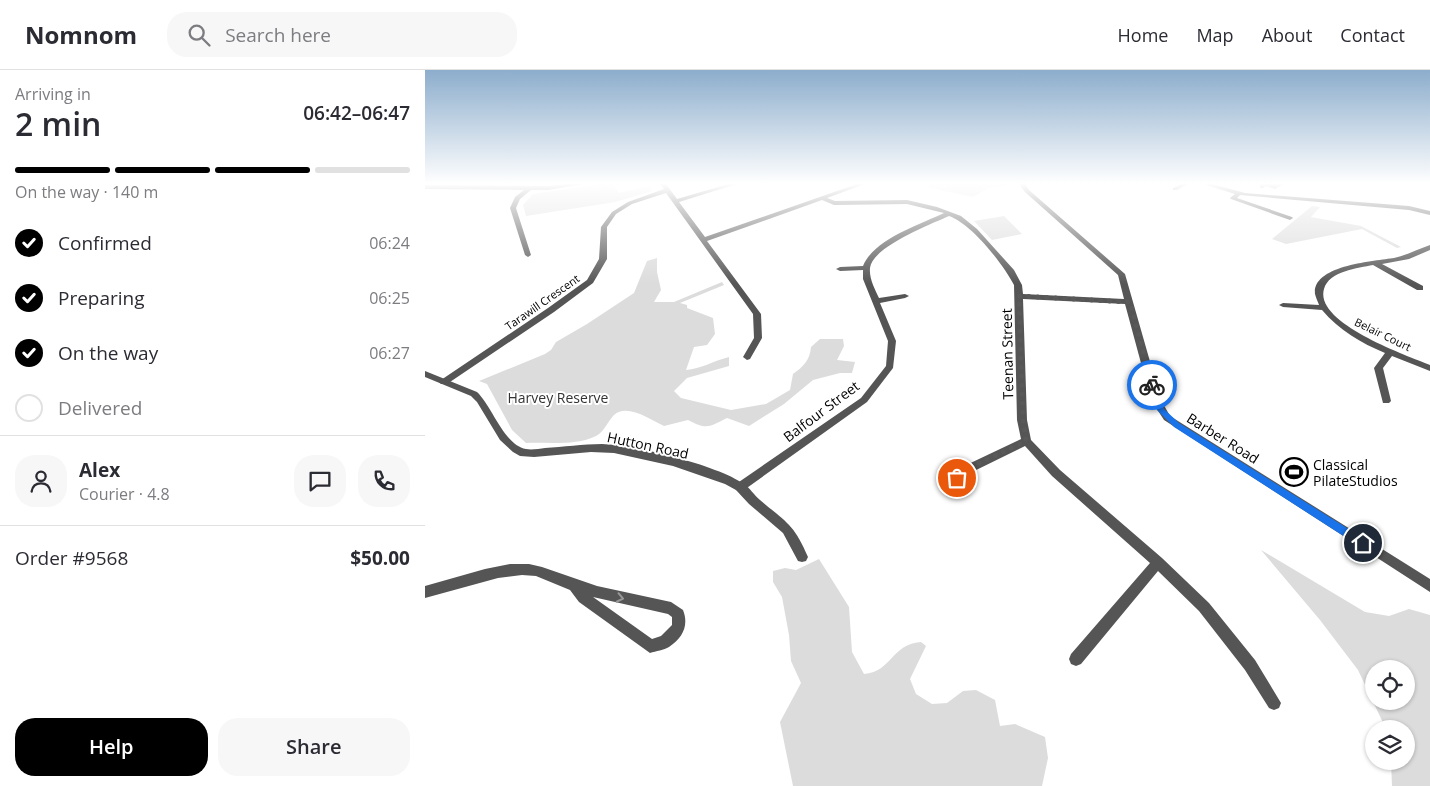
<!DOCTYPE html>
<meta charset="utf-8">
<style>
:root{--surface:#fff;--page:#f7f7f7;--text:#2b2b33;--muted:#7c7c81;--line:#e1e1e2;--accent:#000}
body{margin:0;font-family:"Open Sans",sans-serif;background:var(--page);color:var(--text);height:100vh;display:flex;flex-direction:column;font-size:19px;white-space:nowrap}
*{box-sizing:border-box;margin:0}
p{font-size:16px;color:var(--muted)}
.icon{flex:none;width:28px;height:28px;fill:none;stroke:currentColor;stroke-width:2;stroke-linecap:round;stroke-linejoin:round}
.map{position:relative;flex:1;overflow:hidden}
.side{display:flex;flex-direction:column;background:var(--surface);width:425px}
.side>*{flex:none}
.tools{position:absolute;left:940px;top:590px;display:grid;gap:10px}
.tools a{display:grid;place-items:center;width:50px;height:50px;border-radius:50%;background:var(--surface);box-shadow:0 1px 4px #0004;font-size:25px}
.pin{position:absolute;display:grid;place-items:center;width:42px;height:42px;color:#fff;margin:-21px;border:2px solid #fff;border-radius:50%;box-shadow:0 1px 5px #0007}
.courier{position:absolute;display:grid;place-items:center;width:50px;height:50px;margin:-25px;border:4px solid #1a73e8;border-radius:50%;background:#fff;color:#222;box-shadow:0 1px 6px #0007}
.head em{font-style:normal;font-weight:600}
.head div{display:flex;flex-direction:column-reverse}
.head{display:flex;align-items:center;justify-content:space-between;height:85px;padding:0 15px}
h1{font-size:32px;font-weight:600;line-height:38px}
.bar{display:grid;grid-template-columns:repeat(4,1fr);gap:8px 5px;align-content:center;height:60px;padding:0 15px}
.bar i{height:6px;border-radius:4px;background:var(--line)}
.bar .on{background:var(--accent)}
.bar p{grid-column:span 4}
.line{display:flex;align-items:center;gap:12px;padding:0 15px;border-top:1px solid var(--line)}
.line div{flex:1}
.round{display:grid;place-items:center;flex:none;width:52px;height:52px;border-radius:20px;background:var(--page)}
ol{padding:0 15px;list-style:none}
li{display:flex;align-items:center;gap:15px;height:55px}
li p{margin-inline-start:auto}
li .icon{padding:5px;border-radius:50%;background:var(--accent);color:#fff;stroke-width:4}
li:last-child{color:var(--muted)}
li i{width:28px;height:28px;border:2px solid var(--line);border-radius:50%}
.button{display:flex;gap:10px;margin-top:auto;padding:10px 15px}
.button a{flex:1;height:58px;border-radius:20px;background:var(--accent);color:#fff;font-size:20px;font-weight:600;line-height:58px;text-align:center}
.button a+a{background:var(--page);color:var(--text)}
header{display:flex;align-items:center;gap:30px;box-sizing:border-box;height:70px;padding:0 25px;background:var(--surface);border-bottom:1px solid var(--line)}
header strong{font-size:24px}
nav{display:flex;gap:28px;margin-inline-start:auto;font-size:18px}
.search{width:350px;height:45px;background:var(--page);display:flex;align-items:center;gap:12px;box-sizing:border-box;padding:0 18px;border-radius:20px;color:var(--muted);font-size:19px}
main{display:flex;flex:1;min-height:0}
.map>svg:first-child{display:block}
.green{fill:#dcdcdc;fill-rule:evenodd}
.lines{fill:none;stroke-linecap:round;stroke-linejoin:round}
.minor{fill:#555;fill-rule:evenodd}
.tertiary{fill:#555;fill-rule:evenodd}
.oneway{stroke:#999}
.route{fill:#1a73e8}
.done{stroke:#595959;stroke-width:5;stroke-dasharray:0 9}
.labels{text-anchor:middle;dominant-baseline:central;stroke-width:4;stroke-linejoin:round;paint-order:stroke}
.far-street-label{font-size:11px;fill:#000;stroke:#fff}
.street-label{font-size:14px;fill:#000;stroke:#fff}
.park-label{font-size:14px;fill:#333;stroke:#fff}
.poi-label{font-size:14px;fill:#000;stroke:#fff;text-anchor:start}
</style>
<header>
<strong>Nomnom</strong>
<div class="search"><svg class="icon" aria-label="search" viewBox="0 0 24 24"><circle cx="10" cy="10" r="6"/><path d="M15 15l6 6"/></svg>Search here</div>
<nav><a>Home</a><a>Map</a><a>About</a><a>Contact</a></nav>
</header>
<main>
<section class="side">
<div class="head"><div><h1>2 min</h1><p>Arriving in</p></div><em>06:42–06:47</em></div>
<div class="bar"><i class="on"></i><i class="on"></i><i class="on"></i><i></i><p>On the way · 140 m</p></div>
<ol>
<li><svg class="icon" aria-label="check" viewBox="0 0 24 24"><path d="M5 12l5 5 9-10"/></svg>Confirmed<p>06:24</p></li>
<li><svg class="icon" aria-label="check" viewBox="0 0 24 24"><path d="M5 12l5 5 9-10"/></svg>Preparing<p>06:25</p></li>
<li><svg class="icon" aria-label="check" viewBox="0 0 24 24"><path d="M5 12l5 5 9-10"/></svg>On the way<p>06:27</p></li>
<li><i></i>Delivered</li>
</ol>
<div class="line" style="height:90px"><a class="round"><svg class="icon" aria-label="person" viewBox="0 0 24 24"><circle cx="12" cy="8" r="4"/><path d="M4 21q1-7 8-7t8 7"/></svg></a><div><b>Alex</b><p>Courier · 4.8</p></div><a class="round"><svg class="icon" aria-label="chat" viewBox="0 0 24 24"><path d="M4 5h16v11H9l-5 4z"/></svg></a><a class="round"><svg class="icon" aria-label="phone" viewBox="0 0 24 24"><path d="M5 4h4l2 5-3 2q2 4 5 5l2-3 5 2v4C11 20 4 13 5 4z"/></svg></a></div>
<div class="line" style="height:65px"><div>Order #9568</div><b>$50.00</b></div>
<div class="button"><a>Help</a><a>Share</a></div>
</section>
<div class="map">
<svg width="1005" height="716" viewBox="0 0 1005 716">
<rect width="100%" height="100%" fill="#fff"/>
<path class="green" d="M176 114H196L189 116 194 123 225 116 227 121 190 132 101 146 98 135 108 124Z
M506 114H585L586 115 563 118 548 127 501 117Z
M887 136 895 137 886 147 936 156 976 177 972 178 937 159 861 174 847 169Z
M579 146 597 164 567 170 549 151Z
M232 188V202L236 220 229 232H249L297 212 299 215 255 233 262 235V238L288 248 290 264 282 275 269 277 261 300C276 299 288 291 304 287V296L262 308 249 321 256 328 306 340 341 334 365 320 368 304C378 297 385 290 386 277L395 269H418L419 276 412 290 430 292 427 303H415L388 310 359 334 324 356 302 348C284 357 282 360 263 350L239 356C226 350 202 333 189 345 183 351 179 362 171 366 151 376 122 372 101 373L87 360 62 314 54 311 120 284 126 280 131 272 162 254 209 223 222 191Z
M836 480 940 542 964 546 984 539 1005 545V716H967L966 691H981V659H961L933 600 895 550ZM949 599H981V631H949Z
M394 489 424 537 427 582 439 604C468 601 465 575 496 572L501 576 485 609 491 624 507 634 522 633 538 621 551 620 570 630 575 656 590 654 620 667 623 688 617 716H368L355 652 376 613 366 591 364 565 357 527 348 512V501L360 498 371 500Z"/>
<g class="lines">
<path class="minor" d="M144 114H160L123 120H106L95 129 91 138 106 185 103 187 100 185 85 138 90 127 99 120 0 119V115L123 116Z
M235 114H241L252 129 303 114H312L254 132 280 167 432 114H440L402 128 410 131 482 130 512 137 536 146 552 159 589 200 597 215 598 224 699 229 693 205 600 122 594 114H600L604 120 700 204 736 330 745 346 1005 509V522L739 350 726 330 700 234 598 229 602 350 606 370 635 400 737 488 784 533 830 590 856 633 854 638 849 640 844 638 820 600 774 541 733 501 656 594 651 596 646 594 644 589 646 584 725 493 627 406 600 376 543 404 536 411H528L527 408 535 398 596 369 592 350 589 215C578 194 547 154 524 146 506 154 447 177 445 198 444 209 450 219 454 228L480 224 484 226 480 228 455 233 471 271 468 298 442 332 319 420 315 421 311 420 309 417 311 414 436 328 461 296 463 271 438 209V200L415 201 411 199 415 197 438 196C449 169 494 155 519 143L482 134 409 135 397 130 282 171 336 244 337 268 325 289 322 290 318 287 329 268 328 244 241 123 207 134 191 144 182 157V189L168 213 129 242 22 314H16L14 312 16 310 123 238 162 210 174 189 176 157 187 142 203 132 239 119Z
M756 114H763L752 120H748V118Z
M778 114H787L820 123 984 136 1005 141V145L984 140 815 125 812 128 867 147 868 148 865 150 806 129 805 128 810 124Z
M835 114H859L850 119 840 116 839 118H835Z
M1005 175V180L984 189 957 194 998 216V220H992L948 195C933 198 904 201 899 219 889 253 981 285 1005 295V301L967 286 958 298 966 331 964 333H958L949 298 960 283C936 273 914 260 897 240L858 237 854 235 858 233 894 235C893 232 891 228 890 224 887 195 950 191 969 188 982 185 993 179 1005 175Z
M85 494H104L117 497 172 516 246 532 258 540C264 555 258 568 244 577 239 580 231 581 225 583L154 532 145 520 111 506 97 505 73 508 0 528V516L60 499ZM168 527 243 544 247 547V555L236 566 227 569Z"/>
<path class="tertiary" d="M0 301 52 322C67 336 79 375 101 379 106 380 114 379 120 378 138 377 158 374 177 374 210 375 292 395 319 414 325 418 329 425 335 430 361 452 369 454 383 487L381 491 377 492 373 491 358 463 324 434 311 420 300 414 248 396 189 383 166 382 109 387 95 386 88 382 75 370 52 332 46 326 0 307Z"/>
</g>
<defs><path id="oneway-chevron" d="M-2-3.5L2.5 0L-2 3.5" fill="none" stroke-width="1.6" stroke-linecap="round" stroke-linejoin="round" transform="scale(1.25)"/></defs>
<use class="oneway" href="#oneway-chevron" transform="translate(195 528) rotate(12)"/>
<linearGradient id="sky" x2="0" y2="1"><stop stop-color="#8cadcc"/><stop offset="0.53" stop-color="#fff"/><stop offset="1" stop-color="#fff" stop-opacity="0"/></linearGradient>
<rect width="1005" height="214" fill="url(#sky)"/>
<path class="route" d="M725 313H730L739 339 754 353 941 470V476H934L749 357 732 340Z"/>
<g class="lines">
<path class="done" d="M532 408 538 401 601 371 598 350 594 226 705 232 727 315"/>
</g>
<defs>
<symbol id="stadium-ring" viewBox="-11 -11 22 22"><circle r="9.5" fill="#fff" stroke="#000" stroke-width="1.5"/><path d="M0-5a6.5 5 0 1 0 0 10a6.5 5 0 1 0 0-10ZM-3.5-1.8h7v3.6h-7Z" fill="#000"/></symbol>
</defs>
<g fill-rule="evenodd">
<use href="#stadium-ring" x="853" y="386" width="32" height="32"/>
</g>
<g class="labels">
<g class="far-street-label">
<text transform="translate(117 232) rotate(-35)">Tarawill Crescent</text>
<text transform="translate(958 264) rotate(26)">Belair Court</text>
</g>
<g class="street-label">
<text transform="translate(582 284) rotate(-91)">Teenan Street</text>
<text transform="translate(396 341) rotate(-37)">Balfour Street</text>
<text transform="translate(798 368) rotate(32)">Barber Road</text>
<text transform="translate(223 375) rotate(12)">Hutton Road</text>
</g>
<g class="park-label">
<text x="133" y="327">Harvey Reserve</text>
</g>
<g class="poi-label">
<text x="888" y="394">Classical<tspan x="888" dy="16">PilateStudios</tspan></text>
</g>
</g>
</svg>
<div class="tools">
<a><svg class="icon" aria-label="locate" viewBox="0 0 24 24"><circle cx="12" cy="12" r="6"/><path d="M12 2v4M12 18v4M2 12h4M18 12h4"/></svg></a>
<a><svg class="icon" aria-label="layers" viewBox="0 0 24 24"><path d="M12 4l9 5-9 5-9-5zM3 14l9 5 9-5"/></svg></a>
</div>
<div class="pin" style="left:532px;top:408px;background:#ea580c"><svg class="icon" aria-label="bag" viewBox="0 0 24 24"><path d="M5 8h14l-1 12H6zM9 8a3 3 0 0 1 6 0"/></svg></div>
<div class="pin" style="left:938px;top:473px;background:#1f2937"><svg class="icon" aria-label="home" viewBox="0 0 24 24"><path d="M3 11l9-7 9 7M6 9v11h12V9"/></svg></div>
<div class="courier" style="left:727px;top:315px"><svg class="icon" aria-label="bike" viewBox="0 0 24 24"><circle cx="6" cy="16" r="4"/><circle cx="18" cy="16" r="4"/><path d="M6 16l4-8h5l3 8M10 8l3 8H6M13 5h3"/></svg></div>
</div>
</main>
